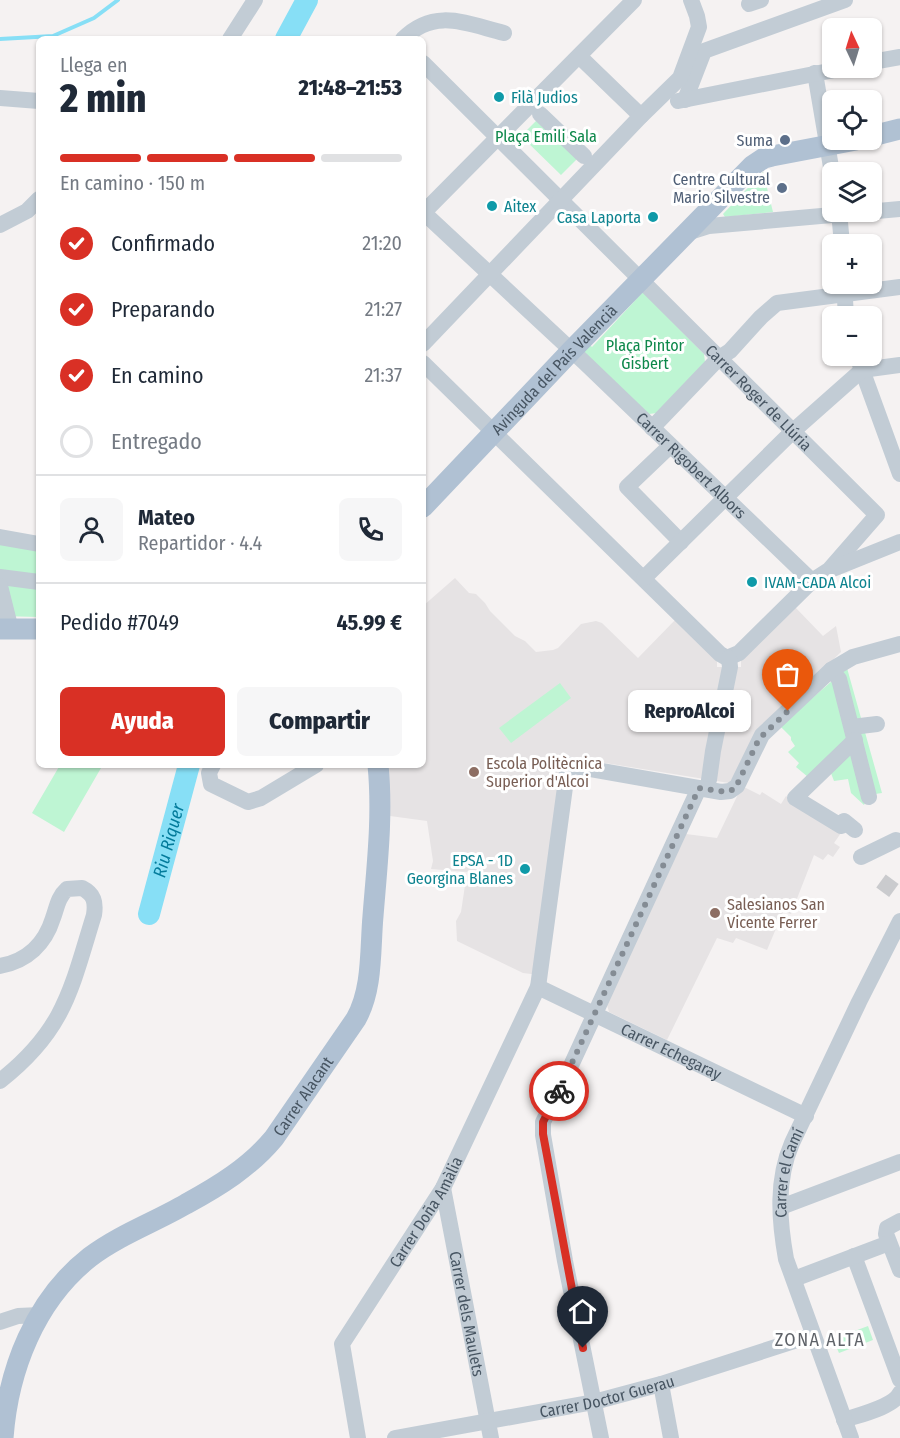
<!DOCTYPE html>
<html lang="es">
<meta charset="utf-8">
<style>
:root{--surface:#fff;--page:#f6f6f7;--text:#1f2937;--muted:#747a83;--line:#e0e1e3;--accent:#d93025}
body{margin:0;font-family:"Fira Sans Condensed",sans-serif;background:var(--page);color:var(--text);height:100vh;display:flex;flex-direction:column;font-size:22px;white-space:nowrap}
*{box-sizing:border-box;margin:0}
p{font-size:20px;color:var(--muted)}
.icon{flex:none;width:33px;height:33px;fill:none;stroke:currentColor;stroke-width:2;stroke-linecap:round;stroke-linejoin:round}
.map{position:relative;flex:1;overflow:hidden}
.sheet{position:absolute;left:36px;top:36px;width:390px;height:732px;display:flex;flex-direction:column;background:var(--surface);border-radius:9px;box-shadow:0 2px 4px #0004}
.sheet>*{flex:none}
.needle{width:39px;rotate:356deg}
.buttons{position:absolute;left:822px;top:18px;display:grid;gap:12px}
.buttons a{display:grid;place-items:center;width:60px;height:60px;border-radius:9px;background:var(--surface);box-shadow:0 2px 4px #0004;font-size:30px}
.pin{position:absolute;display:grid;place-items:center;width:51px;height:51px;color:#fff;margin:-62px -26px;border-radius:50% 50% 50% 0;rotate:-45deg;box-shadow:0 0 6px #0007}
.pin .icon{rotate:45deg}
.courier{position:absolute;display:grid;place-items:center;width:60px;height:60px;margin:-30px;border:4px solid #d93025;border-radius:50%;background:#fff;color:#222;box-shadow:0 2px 8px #0007}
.bubble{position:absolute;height:42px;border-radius:9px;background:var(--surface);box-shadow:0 2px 4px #0004;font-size:20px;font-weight:800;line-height:42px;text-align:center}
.summary em{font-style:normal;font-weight:800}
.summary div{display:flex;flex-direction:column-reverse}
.summary{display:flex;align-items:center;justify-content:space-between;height:102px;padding:0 24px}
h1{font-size:39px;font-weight:800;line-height:45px}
.bar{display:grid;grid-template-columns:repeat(4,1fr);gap:9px 6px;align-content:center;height:72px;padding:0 24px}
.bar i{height:8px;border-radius:4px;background:var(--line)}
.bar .active{background:var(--accent)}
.bar p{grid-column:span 4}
.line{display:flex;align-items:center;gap:15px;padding:0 24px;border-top:2px solid var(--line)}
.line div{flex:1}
.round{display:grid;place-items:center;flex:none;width:63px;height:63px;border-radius:9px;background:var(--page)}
ol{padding:0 24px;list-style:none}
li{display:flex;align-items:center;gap:18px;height:66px}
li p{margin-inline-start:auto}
li .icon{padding:6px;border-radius:50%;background:var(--accent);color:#fff;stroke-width:4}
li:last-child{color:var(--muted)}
li i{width:33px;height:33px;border:3px solid var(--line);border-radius:50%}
.button{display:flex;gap:12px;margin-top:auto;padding:12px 24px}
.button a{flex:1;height:69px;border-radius:9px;background:var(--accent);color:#fff;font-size:24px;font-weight:800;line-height:69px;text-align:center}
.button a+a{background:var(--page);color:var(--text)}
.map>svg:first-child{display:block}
.education{fill:#e6e3e4}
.green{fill:#bef5d3}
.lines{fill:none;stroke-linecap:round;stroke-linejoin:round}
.stream{stroke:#87dff6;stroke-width:4}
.river{stroke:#87dff6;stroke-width:22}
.minor-tunnel{stroke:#cacbce;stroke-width:16;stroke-dasharray:16 8;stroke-linecap:butt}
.minor{stroke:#c2ccd5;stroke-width:16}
.major{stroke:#b0c1d3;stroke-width:21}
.done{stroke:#848c94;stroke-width:6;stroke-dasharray:0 10.8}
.route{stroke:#d93025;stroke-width:8}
.culture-dot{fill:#0f9aa8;stroke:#fff;stroke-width:2}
.service-dot{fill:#5c6f8a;stroke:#fff;stroke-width:2}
.education-dot{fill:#8d6e63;stroke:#fff;stroke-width:2}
.labels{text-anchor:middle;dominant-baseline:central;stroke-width:6;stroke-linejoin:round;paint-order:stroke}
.culture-label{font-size:16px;fill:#0d838f;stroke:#fff;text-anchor:start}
.park-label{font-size:16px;fill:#0e884b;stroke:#fff}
.service-label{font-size:16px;fill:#4e5e75;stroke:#fff;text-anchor:end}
.street-label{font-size:16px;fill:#475562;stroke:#fff}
.education-label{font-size:16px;fill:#785e54;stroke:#fff;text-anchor:start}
.water-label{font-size:18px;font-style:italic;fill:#037b9b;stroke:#fff}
.neighbourhood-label{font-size:18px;letter-spacing:1.5px;fill:#5e6268;stroke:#fff}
</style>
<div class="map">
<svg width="900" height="1438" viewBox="0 0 900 1438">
<rect width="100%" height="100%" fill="#f5f2f2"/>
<path class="education" d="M455 578 469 593 476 594 485 603 490 611 515 636 525 641 536 652 553 650 558 648 581 624 596 621 602 623 638 658 676 619 717 659V667H741V659L795 607 823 636 836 626 841 652 781 710 729 783 562 756 533 974H531L523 973 457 941 456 921 461 912 467 872 431 869 433 861 427 821 390 816 386 765H423V606Z
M742 786 760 795 762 792 781 804 786 796 841 833 834 843 840 847 833 857 828 854 823 860 814 855 791 914 783 912 767 950 736 938 733 943 717 938 667 1040 609 1012 607 1005 686 834 717 838Z"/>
<path class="green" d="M545 112 585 151 561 175 521 136Z
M763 172 773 212 725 217 723 214Z
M643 292 704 354 705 362 657 413 649 414 584 356V349L589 344 592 347Z
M0 542 39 549V617L0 616Z
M847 668 882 793 868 795 864 805 851 793 848 779 834 781 827 763 808 777 796 767 799 763 788 752 795 746 791 740V737L780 726Z
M560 683 571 698 511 743 499 728Z
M60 765H95L101 768 64 832 32 813Z
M868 1326 873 1340 839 1353 833 1339Z"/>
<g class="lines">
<path class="stream" d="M0 39 53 36 94 18 118 0"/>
<g class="river">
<path d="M286 39 307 0"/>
<path id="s1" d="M149 914 189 765"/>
</g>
<path class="minor-tunnel" d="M881 881 900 895"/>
<g class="minor">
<path d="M749 4 761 0"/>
<path d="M230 39 255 0"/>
<path d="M403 39C435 7 467 24 504 33"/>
<path d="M579 56 641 116"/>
<path d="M872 62 900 57"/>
<path id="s2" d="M423 63 877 515 829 570 812 581 739 653 727 658 720 654 423 363"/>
<path d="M815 73 832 173"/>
<path d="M0 98 39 101"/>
<path d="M685 100 704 51 845 0"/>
<path d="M678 101 844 68"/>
<path d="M540 114 584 156"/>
<path id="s3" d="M423 212 584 362 812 581"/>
<path d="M839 212 842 244"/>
<path d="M423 213 634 0"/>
<path d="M0 225 27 211 39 199"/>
<path d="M687 233 709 226 900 209"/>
<path d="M844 284 846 316"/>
<path d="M423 344 641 116 680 78 699 27 697 16 691 0"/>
<path d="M857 356 900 474"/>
<path d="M652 428 719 358 730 351 761 317 777 303 900 287"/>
<path d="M670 446 627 487 681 542"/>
<path d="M0 537 39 544"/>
<path d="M830 570 900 542"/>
<path d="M0 577 39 582"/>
<path d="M644 578 792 432 862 370 900 365"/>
<path d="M0 586 11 630"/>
<path d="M831 670 839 679 869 797"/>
<path d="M852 727 877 724"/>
<path d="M855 740 795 798 841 826 844 821 855 830"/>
<path d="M213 765 209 773 211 784 248 802 261 798 316 765"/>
<path d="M709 780 713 751 730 667 729 658"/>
<path d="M861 857 896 840"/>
<path d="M0 966C27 961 45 944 53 918 57 907 58 897 67 889L82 888C94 894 96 902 94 915 71 989 65 1030 0 1081"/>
<path id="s4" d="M538 987 806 1116"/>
<path id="s5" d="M443 1188 491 1438"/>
<path d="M781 1207 900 1162"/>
<path d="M900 1221 887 1228 886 1234 900 1270"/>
<path d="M854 1256 900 1380"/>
<path d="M794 1279 889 1243"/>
<path d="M0 1322 18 1316 40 1315"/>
<path d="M661 1384 671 1438"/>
<path d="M844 1420C859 1415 894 1407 900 1393"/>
<path id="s6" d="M358 1438 342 1344 443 1188 538 987 568 765 721 792 730 791 737 786 762 735 831 670 853 657 900 644"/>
<path id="s7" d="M395 1438 594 1402 661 1384 813 1335"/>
<path d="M601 1438 565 1261 543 1135V1122L568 1072 699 788"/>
<path id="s8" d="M851 1438 786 1259C779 1220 776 1180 792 1143L859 1002 900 921"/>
</g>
<g class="major">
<path d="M872 136 900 129"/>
<path id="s9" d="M423 507 571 351 752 166 764 158 772 156 856 140"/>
<path d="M0 629H39"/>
<path id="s10" d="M3 1438C8 1370 35 1300 90 1257 119 1235 155 1222 186 1204 219 1186 250 1167 274 1138L356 1019C373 989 370 949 373 916 377 865 383 816 378 765"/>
</g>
</g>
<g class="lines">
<path class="done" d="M559 1091 699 788 726 792 735 789 759 739 788 711"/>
<path class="route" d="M559 1091 543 1122V1134L583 1348"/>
</g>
<g class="culture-dot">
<circle cx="499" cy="97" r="6"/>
<circle cx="492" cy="206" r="6"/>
<circle cx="653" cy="217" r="6"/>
<circle cx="752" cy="582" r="6"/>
<circle cx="525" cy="869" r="6"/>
</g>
<g class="service-dot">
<circle cx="785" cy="140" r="6"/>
<circle cx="782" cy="188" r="6"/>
</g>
<g class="education-dot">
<circle cx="474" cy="772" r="6"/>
<circle cx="715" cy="913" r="6"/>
</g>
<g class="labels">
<g class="culture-label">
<text x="511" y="97">Filà Judios</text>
<text x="504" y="206">Aitex</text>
<text x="641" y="217" text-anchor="end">Casa Laporta</text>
<text x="764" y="582">IVAM-CADA Alcoi</text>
<text x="513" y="860" text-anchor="end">EPSA - 1D<tspan x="513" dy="18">Georgina Blanes</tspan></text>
</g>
<g class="park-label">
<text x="546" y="136">Plaça Emili Sala</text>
<text x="645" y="345">Plaça Pintor<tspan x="645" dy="18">Gisbert</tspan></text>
</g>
<g class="service-label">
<text x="773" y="140">Suma</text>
<text x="770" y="179">Centre Cultural<tspan x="770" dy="18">Mario Silvestre</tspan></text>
</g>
<g class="street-label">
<text stroke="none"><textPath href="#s9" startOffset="190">Avinguda del País Valencià</textPath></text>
<text stroke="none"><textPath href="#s2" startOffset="474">Carrer Roger de Llúria</textPath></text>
<text stroke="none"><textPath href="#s3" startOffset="369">Carrer Rigobert Albors</textPath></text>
<text stroke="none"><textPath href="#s4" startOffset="148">Carrer Echegaray</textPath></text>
<text stroke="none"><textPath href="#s10" startOffset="478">Carrer Alacant</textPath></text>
<text stroke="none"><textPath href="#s8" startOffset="278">Carrer el Camí</textPath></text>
<text stroke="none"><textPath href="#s6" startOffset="252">Carrer Doña Amàlia</textPath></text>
<text stroke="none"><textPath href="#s5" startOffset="128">Carrer dels Maulets</textPath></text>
<text stroke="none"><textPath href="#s7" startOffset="216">Carrer Doctor Guerau</textPath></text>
</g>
<g class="education-label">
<text x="486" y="763">Escola Politècnica<tspan x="486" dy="18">Superior d'Alcoi</tspan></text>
<text x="727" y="904">Salesianos San<tspan x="727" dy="18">Vicente Ferrer</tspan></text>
</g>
<g class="water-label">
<text stroke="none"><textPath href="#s1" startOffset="76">Riu Riquer</textPath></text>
</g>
<g class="neighbourhood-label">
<text x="820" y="1340">ZONA ALTA</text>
</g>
</g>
</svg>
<div class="buttons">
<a><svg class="needle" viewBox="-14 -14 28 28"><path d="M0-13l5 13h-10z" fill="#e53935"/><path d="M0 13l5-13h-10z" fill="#747a83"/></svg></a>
<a><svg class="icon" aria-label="locate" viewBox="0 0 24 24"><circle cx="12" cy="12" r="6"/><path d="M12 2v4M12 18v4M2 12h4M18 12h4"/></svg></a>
<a><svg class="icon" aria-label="layers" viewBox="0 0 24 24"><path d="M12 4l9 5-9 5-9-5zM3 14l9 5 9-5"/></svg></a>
<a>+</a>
<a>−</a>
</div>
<div class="pin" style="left:788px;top:711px;background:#ea580c"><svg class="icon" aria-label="bag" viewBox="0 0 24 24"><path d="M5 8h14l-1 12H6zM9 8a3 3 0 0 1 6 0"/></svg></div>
<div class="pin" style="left:583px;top:1348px;background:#1f2937"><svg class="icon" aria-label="home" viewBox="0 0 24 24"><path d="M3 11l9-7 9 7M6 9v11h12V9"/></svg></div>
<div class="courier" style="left:559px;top:1091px"><svg class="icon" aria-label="bike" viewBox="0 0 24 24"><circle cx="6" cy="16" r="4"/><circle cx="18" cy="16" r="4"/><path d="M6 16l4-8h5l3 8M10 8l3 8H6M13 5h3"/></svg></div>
<div class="bubble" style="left:628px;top:690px;width:123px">ReproAlcoi</div>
<section class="sheet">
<div class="summary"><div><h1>2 min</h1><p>Llega en</p></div><em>21:48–21:53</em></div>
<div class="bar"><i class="active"></i><i class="active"></i><i class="active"></i><i></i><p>En camino · 150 m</p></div>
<ol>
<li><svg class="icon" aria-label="check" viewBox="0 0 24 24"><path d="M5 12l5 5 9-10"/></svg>Confirmado<p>21:20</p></li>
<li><svg class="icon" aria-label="check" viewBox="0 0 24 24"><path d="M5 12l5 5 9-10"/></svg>Preparando<p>21:27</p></li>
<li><svg class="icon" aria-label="check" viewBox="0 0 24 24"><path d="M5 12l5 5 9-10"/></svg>En camino<p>21:37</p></li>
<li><i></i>Entregado</li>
</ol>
<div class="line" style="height:108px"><a class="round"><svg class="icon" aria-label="person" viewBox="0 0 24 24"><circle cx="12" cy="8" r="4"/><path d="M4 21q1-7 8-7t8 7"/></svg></a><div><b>Mateo</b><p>Repartidor · 4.4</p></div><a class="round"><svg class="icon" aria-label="phone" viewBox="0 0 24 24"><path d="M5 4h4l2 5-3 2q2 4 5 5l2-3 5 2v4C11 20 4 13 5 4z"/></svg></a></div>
<div class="line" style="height:78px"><div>Pedido #7049</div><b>45.99 €</b></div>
<div class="button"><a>Ayuda</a><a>Compartir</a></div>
</section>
</div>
